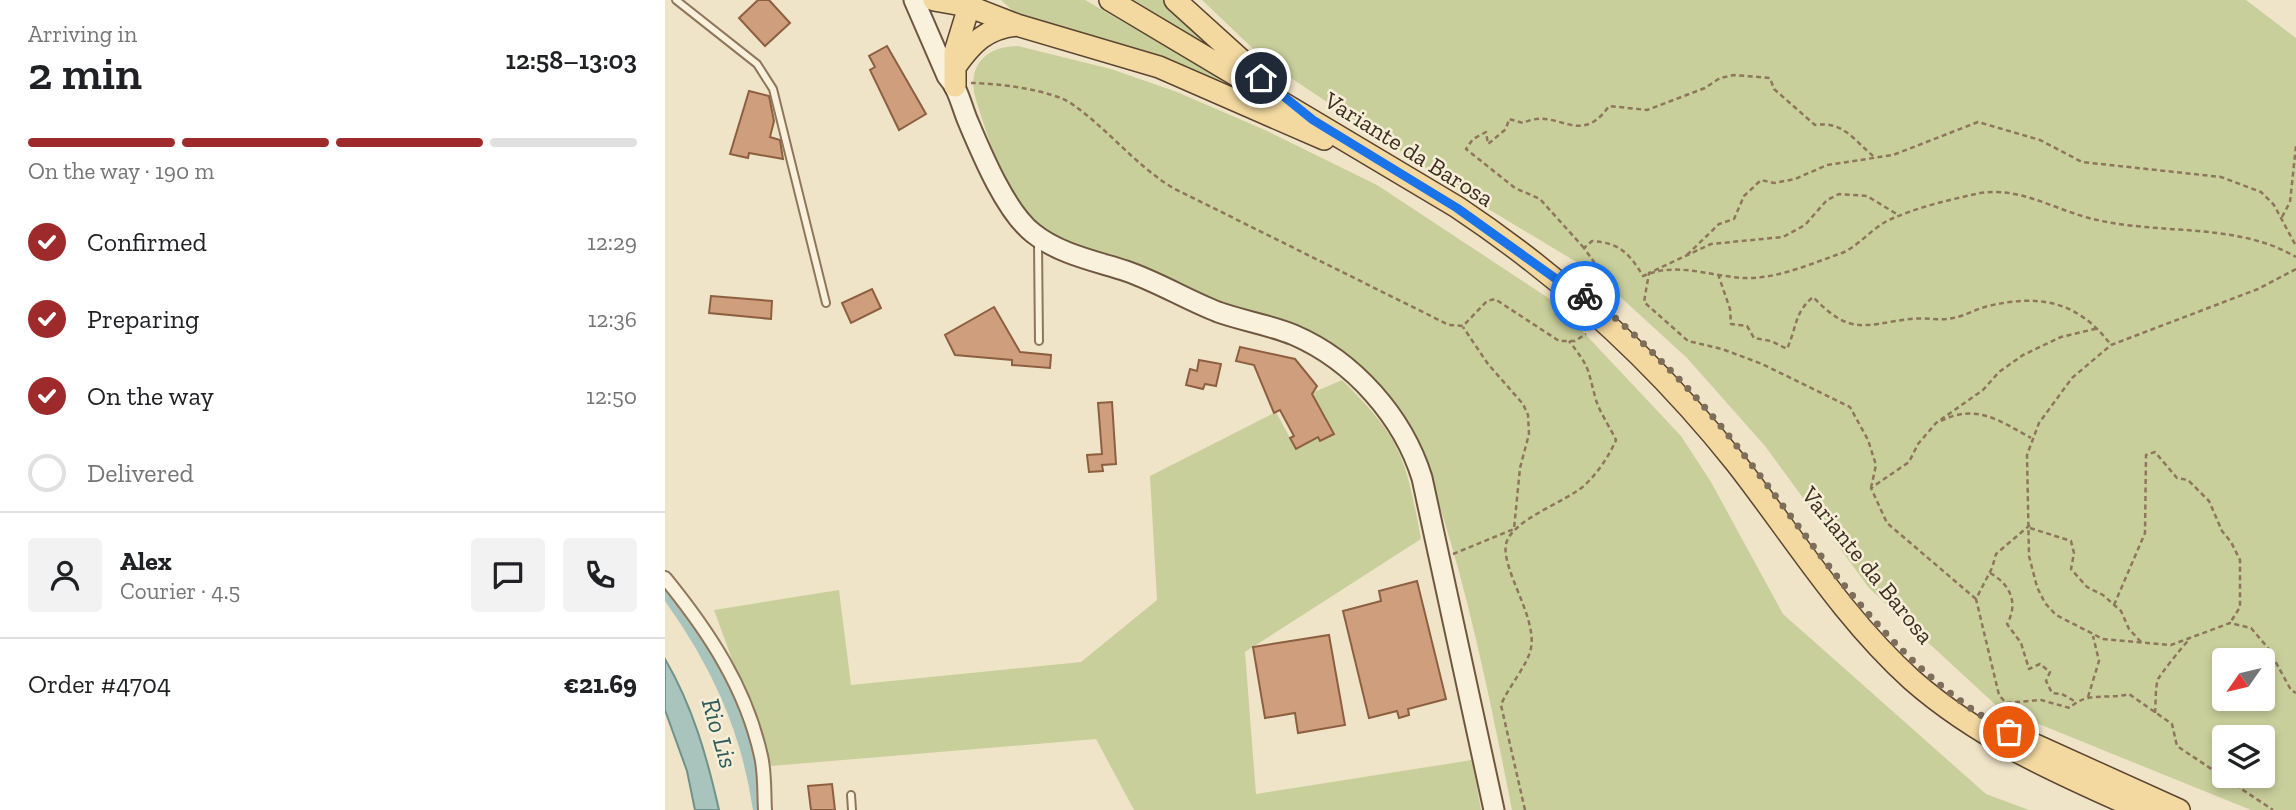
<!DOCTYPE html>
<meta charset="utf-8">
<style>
:root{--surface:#fff;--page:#f2f2f2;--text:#202124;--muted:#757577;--line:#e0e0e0;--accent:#9e2a2b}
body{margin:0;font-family:"Zilla Slab",serif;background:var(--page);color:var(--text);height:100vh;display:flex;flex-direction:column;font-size:26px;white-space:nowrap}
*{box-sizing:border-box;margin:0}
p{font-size:23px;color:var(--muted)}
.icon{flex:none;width:38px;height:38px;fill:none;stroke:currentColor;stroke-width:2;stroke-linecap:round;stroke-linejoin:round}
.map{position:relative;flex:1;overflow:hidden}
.sheet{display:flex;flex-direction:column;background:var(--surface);width:665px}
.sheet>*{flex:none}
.needle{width:46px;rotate:236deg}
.controls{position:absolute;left:1547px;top:648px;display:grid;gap:14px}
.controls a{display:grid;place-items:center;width:63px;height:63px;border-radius:7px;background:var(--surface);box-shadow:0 4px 10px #0003;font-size:35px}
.pin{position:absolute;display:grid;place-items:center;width:60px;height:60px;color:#fff;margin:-30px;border:4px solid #fff;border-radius:50%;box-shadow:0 2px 7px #0007}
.courier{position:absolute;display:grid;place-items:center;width:70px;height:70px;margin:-35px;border:5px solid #1a73e8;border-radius:50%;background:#fff;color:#222;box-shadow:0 2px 9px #0007}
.overview em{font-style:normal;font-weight:600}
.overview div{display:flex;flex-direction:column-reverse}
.overview{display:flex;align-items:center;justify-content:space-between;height:119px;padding:0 28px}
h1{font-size:46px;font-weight:600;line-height:52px}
.bar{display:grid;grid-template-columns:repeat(4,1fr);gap:10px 7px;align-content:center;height:84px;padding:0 28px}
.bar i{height:9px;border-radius:5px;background:var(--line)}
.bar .active{background:var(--accent)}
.bar p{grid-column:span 4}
.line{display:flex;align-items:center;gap:18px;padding:0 28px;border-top:2px solid var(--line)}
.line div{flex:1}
.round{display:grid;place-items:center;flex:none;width:74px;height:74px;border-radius:7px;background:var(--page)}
ol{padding:0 28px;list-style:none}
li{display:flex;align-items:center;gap:21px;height:77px}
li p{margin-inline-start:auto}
li .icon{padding:7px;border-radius:50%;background:var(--accent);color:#fff;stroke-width:4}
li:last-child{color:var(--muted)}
li i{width:38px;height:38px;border:4px solid var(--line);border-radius:50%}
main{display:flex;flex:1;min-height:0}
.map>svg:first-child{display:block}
.green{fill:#c9cf9b;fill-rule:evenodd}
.water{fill:#a9c4bc;stroke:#6f938a;stroke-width:2}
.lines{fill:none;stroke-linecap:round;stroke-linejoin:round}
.canal{stroke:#a9c4bc;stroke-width:14}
.building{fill:#cf9f7d;stroke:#8d5f41;stroke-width:2}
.lane-casing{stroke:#8d765c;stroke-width:10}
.street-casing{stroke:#8d765c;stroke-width:16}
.secondary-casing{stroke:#6f573f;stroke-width:23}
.primary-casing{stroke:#5b4430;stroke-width:24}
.path{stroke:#8d765c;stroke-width:2.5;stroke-dasharray:5 3.5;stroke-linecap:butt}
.lane{stroke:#faf1dc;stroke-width:6}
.street{stroke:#faf1dc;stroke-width:12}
.secondary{stroke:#faf1dc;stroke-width:19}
.primary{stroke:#f3d9a0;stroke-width:21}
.done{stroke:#7c6e5b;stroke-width:7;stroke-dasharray:0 12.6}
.route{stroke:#1a73e8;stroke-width:9}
.labels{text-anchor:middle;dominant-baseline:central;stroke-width:5;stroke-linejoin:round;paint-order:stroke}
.street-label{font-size:24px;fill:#3d2e20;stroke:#f7eed8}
.water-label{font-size:26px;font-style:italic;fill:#2f5d5a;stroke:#f7eed8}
</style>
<main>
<section class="sheet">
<div class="overview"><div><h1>2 min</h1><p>Arriving in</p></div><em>12:58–13:03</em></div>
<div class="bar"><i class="active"></i><i class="active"></i><i class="active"></i><i></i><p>On the way · 190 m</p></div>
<ol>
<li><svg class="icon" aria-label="check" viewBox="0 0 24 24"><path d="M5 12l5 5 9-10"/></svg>Confirmed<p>12:29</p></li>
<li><svg class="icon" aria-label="check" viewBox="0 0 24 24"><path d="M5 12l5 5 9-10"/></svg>Preparing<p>12:36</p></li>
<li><svg class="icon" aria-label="check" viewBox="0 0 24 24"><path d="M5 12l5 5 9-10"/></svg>On the way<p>12:50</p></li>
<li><i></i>Delivered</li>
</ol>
<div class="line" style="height:126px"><a class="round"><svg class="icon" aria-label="person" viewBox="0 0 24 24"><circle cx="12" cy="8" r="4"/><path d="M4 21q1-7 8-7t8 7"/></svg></a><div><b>Alex</b><p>Courier · 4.5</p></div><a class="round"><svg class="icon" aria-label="chat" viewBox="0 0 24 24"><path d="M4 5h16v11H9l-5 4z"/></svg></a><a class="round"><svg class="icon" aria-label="phone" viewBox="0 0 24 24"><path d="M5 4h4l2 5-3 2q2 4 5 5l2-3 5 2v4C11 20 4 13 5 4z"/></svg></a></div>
<div class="line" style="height:91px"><div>Order #4704</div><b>€21.69</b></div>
</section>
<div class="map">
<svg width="1631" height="810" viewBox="0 0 1631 810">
<rect width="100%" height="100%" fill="#f0e4c8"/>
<path class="green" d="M336 0H420L586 96 368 20 347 10Z
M469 0H502L554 52Z
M537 0H1581L1631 38V810H1586L1334 708 1204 588 1100 446 1022 358 928 272 815 204 602 62ZM1559 660H1598V698H1559ZM1559 737H1598V775H1559Z
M353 46 446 69 512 92 600 130 712 185 891 303 1016 436 1046 482 1118 614 1321 794 1364 810H847C827 709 807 609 776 510 766 478 759 445 740 416 720 386 679 347 646 331 621 319 592 315 565 306 527 292 491 273 453 258 430 250 397 248 378 232 342 201 325 144 311 100 301 67 320 46 353 46Z
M677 380C737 439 741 458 756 539L580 652 591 794 807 760 816 810H469L431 739 106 766 49 610 174 590 186 685 416 662 492 600 485 476 611 412 631 449 653 437 656 441 668 434 647 393Z"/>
<path class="water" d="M0 659C28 707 42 757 54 810H30L22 771 0 710Z"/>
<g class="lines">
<path class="canal" d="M0 589C50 657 83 726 95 810"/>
</g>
<path class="building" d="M93 0H104L125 23 100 46 74 18Z
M222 46 261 114 234 130 205 70 210 67 204 56Z
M84 91 104 96 109 121 105 137 115 140 118 159 84 153 83 158 65 154Z
M207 289 216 308 186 323 177 303Z
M46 296 107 301 106 319 44 313Z
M329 307 355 352 386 355 385 368 347 365V360L290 355 280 335Z
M575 347 630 359 652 386 647 394 669 434 655 441 653 437 631 449 625 438 629 436 615 410 609 413 589 365 571 361Z
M534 360 556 364 551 386 540 384 538 389 521 385 525 369 532 371Z
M447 402 451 464 437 465 438 471 424 472 422 455 437 454 433 403Z
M752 581 781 699 743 709 744 715 734 718 732 711 704 718 678 611 716 601 714 591Z
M664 635 680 725 633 733 630 713 600 718 588 647Z
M167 784 170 810H146L143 786Z"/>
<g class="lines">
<defs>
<path id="lane" d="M11 0 92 64 108 89 161 303
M373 243 374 341
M186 795 187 810"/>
<path id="street" d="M0 578C44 632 81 688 96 756 100 773 99 793 100 810"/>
<path id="secondary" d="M249 0 282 76C293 88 296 104 302 119 316 152 340 211 368 233 394 254 430 261 461 271 493 282 522 300 553 312 578 321 605 325 629 335 689 361 738 417 757 478L829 810"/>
<path id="primary" d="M269 0 303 6 352 25 494 67 659 139
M445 0 792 207C897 277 992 364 1071 463 1128 536 1178 618 1247 680 1314 739 1395 774 1476 810
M510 0 595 77
M290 67C307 43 321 28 352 25
M290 86V52L306 0
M1357 739 1514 810"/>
</defs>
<use href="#lane" class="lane-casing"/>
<use href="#street" class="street-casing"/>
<use href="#secondary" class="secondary-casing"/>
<use href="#primary" class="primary-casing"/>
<path class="path" d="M306 83C331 83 387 90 407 104 443 129 470 165 508 188L784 325 798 326 822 301 830 299 894 341H910L921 334
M1617 217 1625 202 1631 146
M919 248 875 199 850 188 801 149 808 139 821 132 823 144 841 129 844 119 858 123C893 106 914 149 944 106L982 110 1040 88 1055 78 1069 75 1105 78 1109 89 1150 125C1178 121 1188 139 1208 156
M1022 255 1054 224 1069 219 1079 196 1096 180 1109 183 1130 179 1162 165 1228 155 1313 122 1375 140 1417 162 1556 177 1596 192 1609 205 1631 246
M1631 269 1593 289 1446 345 1407 378 1374 423 1362 455 1364 556 1372 587 1380 603 1391 615 1438 639 1506 645 1565 623 1586 628 1603 648 1626 690 1631 693
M1053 274 1065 309 1066 324 1082 326 1089 338 1106 341 1122 349C1132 327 1129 313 1148 297 1186 336 1197 325 1245 319 1259 317 1274 321 1288 318 1300 316 1311 309 1323 306 1375 294 1413 301 1446 345
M946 299 949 290 919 248 927 241C955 243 964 253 978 276 1014 260 1050 279 1086 278 1117 277 1148 263 1177 253 1195 245 1207 228 1224 220 1250 208 1283 200 1311 194 1351 185 1386 208 1424 218 1491 236 1570 221 1631 257
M1276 421C1311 403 1335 421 1366 438
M1206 488 1211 465 1203 440 1185 407 1097 364 1057 349 1023 341 979 302 984 273 1046 244 1118 237 1140 225 1162 200 1174 194 1202 196 1235 216
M1365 525 1331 554 1327 568 1311 599 1334 695 1341 703 1376 700 1405 708C1421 691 1442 700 1464 694L1507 724 1512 746 1608 810
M1365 528 1406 541 1409 553 1406 569 1422 587 1438 595 1456 611 1464 629 1476 642
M788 554 849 529 855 468 864 434 863 415 858 404 823 364 798 327
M1325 573C1345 584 1354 603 1342 624L1356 643 1364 669 1375 664 1385 672 1381 681 1387 693 1397 694 1411 702
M1311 599 1222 523 1206 488 1244 462 1253 444 1271 423 1318 390 1334 372 1358 355 1396 337 1434 328
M1449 605 1480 533 1481 455 1490 452 1512 478 1523 480 1544 501 1557 531 1566 542 1575 560V607L1565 623
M1423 697 1434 661 1428 636
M1490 713C1491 703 1490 688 1493 679 1496 674 1519 644 1524 640
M860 810 836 705C843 687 863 665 866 648 872 617 836 569 841 544 847 519 902 502 921 484 934 471 944 456 951 440 945 427 935 413 931 400 922 368 926 369 904 341"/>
<use href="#lane" class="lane"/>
<use href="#street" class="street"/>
<use href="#secondary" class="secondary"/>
<use href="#primary" class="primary"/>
</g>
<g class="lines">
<path class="done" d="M920 296C948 313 974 339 997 362 1119 480 1191 648 1344 732"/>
<path class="route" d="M596 78 648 120 792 208 901 286 920 296"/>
</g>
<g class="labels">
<g class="street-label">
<text transform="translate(744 149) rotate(32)">Variante da Barosa</text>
<text transform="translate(1203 565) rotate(51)">Variante da Barosa</text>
</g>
<g class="water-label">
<text transform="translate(55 733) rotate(74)">Rio Lis</text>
</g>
</g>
</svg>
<div class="controls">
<a><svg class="needle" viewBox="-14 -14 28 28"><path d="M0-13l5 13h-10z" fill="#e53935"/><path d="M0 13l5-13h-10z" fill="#757577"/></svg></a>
<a><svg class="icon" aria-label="layers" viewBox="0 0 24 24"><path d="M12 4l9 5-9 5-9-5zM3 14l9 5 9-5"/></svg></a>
</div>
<div class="pin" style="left:1344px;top:732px;background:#ea580c"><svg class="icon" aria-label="bag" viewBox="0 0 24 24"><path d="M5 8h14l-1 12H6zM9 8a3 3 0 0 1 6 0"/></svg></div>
<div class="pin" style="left:596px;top:78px;background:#1f2937"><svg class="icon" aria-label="home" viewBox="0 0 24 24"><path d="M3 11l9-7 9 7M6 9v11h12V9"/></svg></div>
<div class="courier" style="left:920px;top:296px"><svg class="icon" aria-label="bike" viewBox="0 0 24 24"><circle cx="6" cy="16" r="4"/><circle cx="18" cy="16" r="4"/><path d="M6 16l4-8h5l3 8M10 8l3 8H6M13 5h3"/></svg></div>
</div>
</main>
